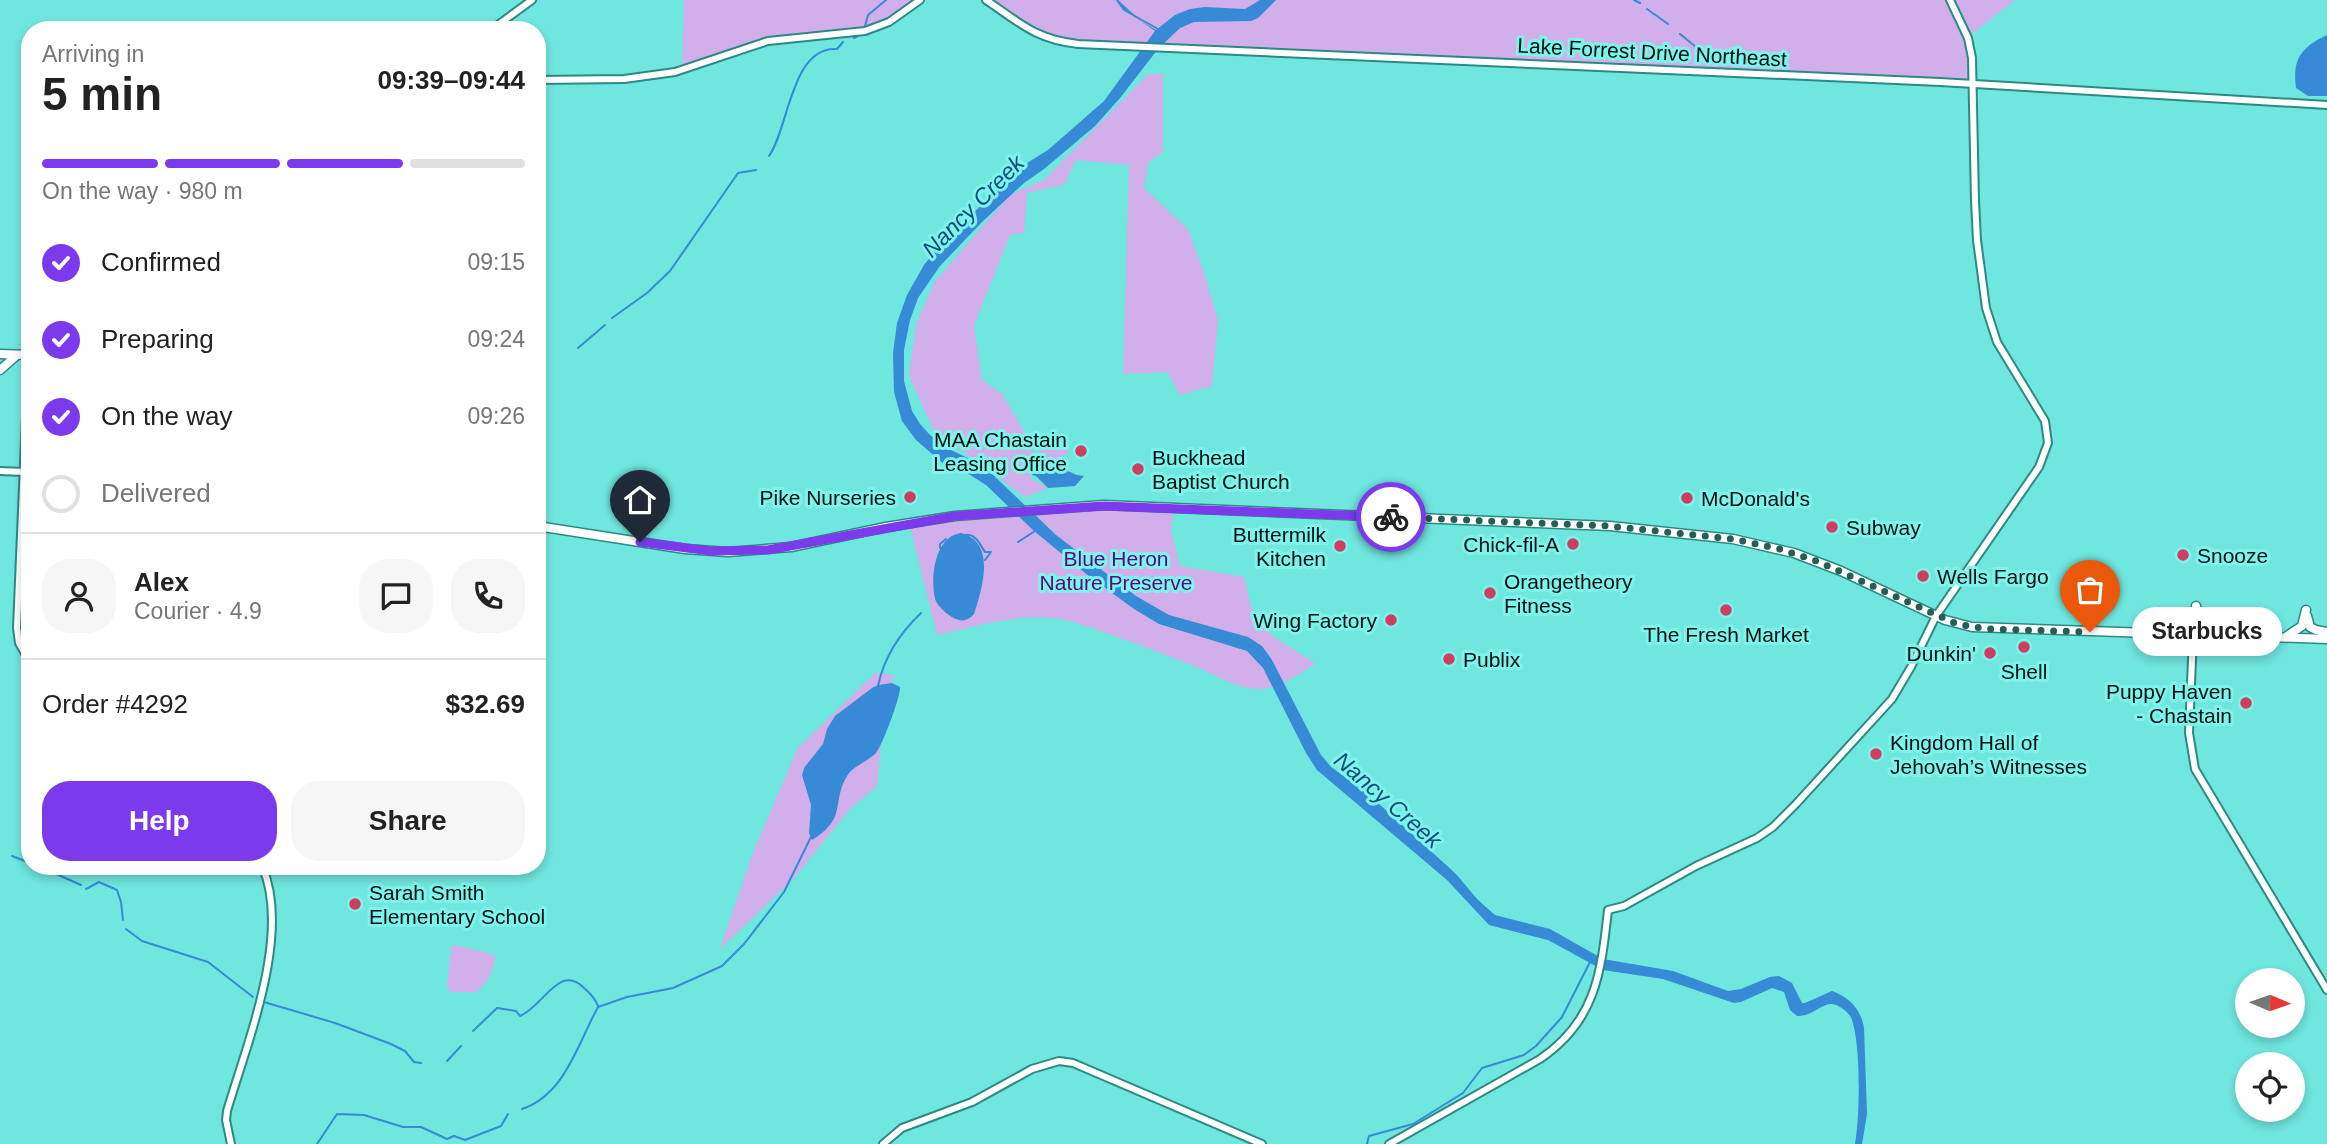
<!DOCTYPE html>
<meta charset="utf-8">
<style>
:root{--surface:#fff;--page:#f6f6f6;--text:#222;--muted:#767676;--line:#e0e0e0;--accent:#7c3aed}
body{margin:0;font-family:Arial,sans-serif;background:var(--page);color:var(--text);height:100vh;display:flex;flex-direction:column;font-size:26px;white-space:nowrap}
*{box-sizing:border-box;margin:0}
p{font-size:23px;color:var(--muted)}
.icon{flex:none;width:38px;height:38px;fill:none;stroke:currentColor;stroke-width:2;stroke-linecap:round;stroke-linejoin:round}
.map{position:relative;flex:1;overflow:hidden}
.details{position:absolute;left:21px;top:21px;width:525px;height:854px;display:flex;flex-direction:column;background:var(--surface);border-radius:28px;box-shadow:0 4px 10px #0003}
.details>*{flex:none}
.needle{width:46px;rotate:92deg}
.controls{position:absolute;left:2235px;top:968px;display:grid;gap:14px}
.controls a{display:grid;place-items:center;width:70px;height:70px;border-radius:50%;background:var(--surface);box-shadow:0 4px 10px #0003;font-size:35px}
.pin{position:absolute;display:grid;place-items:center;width:60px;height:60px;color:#fff;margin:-72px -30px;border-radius:50% 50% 50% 0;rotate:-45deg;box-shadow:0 0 7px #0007}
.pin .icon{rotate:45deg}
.courier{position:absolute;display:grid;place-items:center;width:70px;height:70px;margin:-35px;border:5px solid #7c3aed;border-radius:50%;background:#fff;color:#222;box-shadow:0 2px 9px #0007}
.bubble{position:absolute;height:49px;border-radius:24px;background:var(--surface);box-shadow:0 4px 10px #0003;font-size:23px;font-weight:700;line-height:49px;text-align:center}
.head em{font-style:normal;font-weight:700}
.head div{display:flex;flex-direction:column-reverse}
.head{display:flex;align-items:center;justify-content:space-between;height:119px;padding:0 21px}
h1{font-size:46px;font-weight:700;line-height:52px}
.bar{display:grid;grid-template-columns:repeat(4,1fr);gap:10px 7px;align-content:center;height:84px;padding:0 21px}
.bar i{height:9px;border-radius:5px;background:var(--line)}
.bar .selected{background:var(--accent)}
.bar p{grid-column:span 4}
.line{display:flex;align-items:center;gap:18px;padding:0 21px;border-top:2px solid var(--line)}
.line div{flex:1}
.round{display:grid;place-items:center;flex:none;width:74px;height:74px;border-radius:28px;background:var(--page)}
ol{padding:0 21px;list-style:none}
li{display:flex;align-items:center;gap:21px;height:77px}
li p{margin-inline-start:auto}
li .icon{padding:7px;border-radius:50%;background:var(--accent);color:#fff;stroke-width:4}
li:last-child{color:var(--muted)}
li i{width:38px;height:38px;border:4px solid var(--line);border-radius:50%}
.cta{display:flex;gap:14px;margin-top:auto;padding:14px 21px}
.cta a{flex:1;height:80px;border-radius:28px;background:var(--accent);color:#fff;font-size:28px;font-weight:700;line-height:80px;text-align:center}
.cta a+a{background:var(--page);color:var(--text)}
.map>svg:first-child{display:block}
.green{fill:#d0afea}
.water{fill:#378ad5}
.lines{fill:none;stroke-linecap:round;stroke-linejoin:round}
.stream{stroke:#378ad5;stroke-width:2}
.minor-casing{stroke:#2b8a84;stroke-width:10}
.major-casing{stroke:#2b8a84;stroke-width:11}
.minor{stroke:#fff;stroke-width:6}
.major{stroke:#fff;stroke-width:8}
.done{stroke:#275c58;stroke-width:7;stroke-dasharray:0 12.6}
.route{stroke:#7c3aed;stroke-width:9}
.poi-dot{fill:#cd3e62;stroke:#7df3eb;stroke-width:2.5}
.labels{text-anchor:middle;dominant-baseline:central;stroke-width:6;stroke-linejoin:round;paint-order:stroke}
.street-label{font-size:21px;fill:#001210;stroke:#7df3eb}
.poi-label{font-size:21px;fill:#001210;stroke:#7df3eb;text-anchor:start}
.park-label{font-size:21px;fill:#550b7b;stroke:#7df3eb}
.water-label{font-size:23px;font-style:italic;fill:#124c7e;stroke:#7df3eb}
</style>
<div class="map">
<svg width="2327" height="1144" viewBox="0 0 2327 1144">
<rect width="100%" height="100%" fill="#6fe6de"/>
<path class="green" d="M684 0H918L883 24 857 32 773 38 682 70Z
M984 0H2015L1968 37 1978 83 1079 42 1039 38 1003 11Z
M1148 74H1163V152L1148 163 1144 188 1188 229 1205 276 1218 320 1212 386 1180 395 1167 372 1123 374 1129 165 1076 160 1064 185 1027 193 1024 233 1010 235 974 326 982 380 1002 394 1031 443 1036 460 1030 463 1031 479 1048 488 1025 497 933 429 909 376 916 324 935 281 1010 195 1044 180Z
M1058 432 1069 453 1044 464 1035 442Z
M1106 508 1174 510 1171 531 1180 566 1244 577 1251 607 1272 636 1315 663C1300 675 1276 690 1257 689 1239 689 1217 676 1201 669 1171 657 1141 645 1111 635 1094 629 1077 622 1059 619 1018 613 977 626 937 635L910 527 955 519Z
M875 673 893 675 882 732 877 786 851 808 794 878 720 949 752 855 797 749Z
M455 945 495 955C494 972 489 981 476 992H451L447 988 451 948Z"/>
<path class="water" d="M1118 0 1141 21 1156 30 1175 15 1190 9 1205 7 1245 9 1260 0H1276L1258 18 1251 21 1194 22 1180 28 1158 49 1120 98 1095 126 1044 169 1024 183 982 222 940 266 918 298 910 320 904 350V381L912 411 920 424 930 435 949 449 976 462 989 471 1056 535 1136 596 1169 615 1248 637 1262 646 1272 660 1321 755 1331 767 1368 794 1456 874 1478 900 1495 915 1550 929 1603 959 1673 971 1728 991 1741 989 1770 977 1779 976 1792 983 1802 1003H1805L1832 991C1849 997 1861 1009 1864 1028L1867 1114 1862 1144H1855C1860 1116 1861 1047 1852 1020 1850 1013 1840 1005 1832 1004 1822 1003 1813 1016 1797 1016L1790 1010 1784 992 1772 988 1741 1002 1734 1003 1663 979 1603 970 1548 940 1489 925 1447 880 1317 770 1306 753 1263 668 1247 651 1159 624 1134 609 1085 573 1034 531 986 485 967 473 945 465 916 440 902 421 894 392 893 353 897 323 907 295 924 265 941 244 1022 166 1048 150 1104 101 1155 31 1121 7Z
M2327 35V96H2308L2296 88C2292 58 2302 47 2327 35Z
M1033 465 1049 472 1058 467 1077 475 1084 476 1075 486 1048 488 1036 476 1032 475Z
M961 533C997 542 982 589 974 614 972 616 969 619 965 620 955 623 938 608 935 599 930 577 935 536 961 533Z
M892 683 900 687C901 696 882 746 876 753 867 762 854 765 847 776 831 803 848 818 812 840L809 833 811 805 802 775 804 768 823 744 827 729 835 716 872 688 878 685Z"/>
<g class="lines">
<path class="stream" d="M1117 0 1124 10 1158 29
M1634 0 1640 3
M1647 9 1668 24
M865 26 868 15 886 0
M1680 34 1696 47
M854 38 858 36
M769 156C789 128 791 46 837 49L843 42
M612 318 647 293 670 271 738 173 756 170
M578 348 605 325
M965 535C975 533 980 544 985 552H991L985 560
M1018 542 1035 531
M940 548V544L946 539
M878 686C884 657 900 633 921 613
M12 856 30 863
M38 866 81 885
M86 889 99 882 117 890 121 902 123 920
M126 929 142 941 208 962 253 997
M264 1002 335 1023 391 1044 405 1051 414 1062 421 1063
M473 1031 497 1008 516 1011 520 1016C544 1006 559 963 584 988 590 993 595 998 598 1006
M447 1061 461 1046
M522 1109C565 1095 578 1043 598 1007L627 997 673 988 722 966 744 944 784 892 811 837
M317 1144 337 1114 364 1115 403 1127H421L447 1139 454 1136 465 1140 501 1126 508 1114
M1367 1144 1369 1136 1413 1124 1463 1093 1482 1068 1524 1055 1536 1046 1562 1017 1590 962"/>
<defs>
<path id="minor" d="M986 0C1020 23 1035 39 1078 44L1940 82 2327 105
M491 30 532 0
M537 80 624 79 675 72 768 41 865 31 889 22 920 0
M28 370 17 628 19 643 30 662
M0 471 24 472
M2193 635 2189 733 2195 769 2327 990
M231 1144 226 1120 227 1111C247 1043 292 933 262 866
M883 1144 902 1128 972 1102 1032 1069 1059 1061 1073 1063 1262 1144
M1389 1144 1540 1059C1596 1021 1601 973 1608 910L1624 906 1696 866 1757 838 1773 827 1796 804 1892 699 1911 667 1936 616 2039 467 2048 443 2045 421 1997 342 1986 308 1977 240 1975 201 1972 58 1968 38 1950 0"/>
<path id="major" d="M0 354 30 355
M0 370 17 355
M537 526 685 549 728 552 791 547 886 527 955 516 1104 505 1610 526 1733 539 1794 553 1841 571 1945 620 1972 627 2327 639
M2196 606C2203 632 2216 628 2239 629L2244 637
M2307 616 2310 627 2316 630 2327 632
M2167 633C2179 628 2184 625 2191 613
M2287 636 2302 626 2306 610"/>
</defs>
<use href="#minor" class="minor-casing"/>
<use href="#major" class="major-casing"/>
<use href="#minor" class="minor"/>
<use href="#major" class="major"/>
</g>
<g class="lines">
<path class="done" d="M1391 517 1609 526 1733 539 1780 549 1819 562 1957 624 1987 629 2090 632"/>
<path class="route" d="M640 542 711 551 768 550 955 516 1104 506 1391 517"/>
</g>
<g class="poi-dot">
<circle cx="1081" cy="451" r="7"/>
<circle cx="1138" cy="469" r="7"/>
<circle cx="910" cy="497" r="7"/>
<circle cx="1687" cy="498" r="7"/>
<circle cx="1832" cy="527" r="7"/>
<circle cx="1573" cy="544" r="7"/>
<circle cx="1340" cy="546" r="7"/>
<circle cx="2183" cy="555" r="7"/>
<circle cx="1923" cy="576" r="7"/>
<circle cx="1490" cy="593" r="7"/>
<circle cx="1726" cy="610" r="7"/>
<circle cx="1391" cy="620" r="7"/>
<circle cx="2024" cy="647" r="7"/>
<circle cx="1990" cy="653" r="7"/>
<circle cx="1449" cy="659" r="7"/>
<circle cx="2246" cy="703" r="7"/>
<circle cx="1876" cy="754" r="7"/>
<circle cx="355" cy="904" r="7"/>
</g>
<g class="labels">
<g class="street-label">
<text transform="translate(1652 52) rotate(3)">Lake Forrest Drive Northeast</text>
</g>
<g class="poi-label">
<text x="1067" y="439" text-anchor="end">MAA Chastain<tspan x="1067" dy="24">Leasing Office</tspan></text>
<text x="1152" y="457">Buckhead<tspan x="1152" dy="24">Baptist Church</tspan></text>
<text x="896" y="497" text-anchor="end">Pike Nurseries</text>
<text x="1701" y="498">McDonald's</text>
<text x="1846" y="527">Subway</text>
<text x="1326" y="534" text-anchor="end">Buttermilk<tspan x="1326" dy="24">Kitchen</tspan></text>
<text x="1559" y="544" text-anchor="end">Chick-fil-A</text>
<text x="2197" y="555">Snooze</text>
<text x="1937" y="576">Wells Fargo</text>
<text x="1504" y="581">Orangetheory<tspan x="1504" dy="24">Fitness</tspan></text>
<text x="1377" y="620" text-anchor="end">Wing Factory</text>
<text x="1726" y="634" text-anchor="middle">The Fresh Market</text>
<text x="1976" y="653" text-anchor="end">Dunkin'</text>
<text x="1463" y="659">Publix</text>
<text x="2024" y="671" text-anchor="middle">Shell</text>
<text x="2232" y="691" text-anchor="end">Puppy Haven<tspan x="2232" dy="24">- Chastain</tspan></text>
<text x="1890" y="742">Kingdom Hall of<tspan x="1890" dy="24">Jehovah’s Witnesses</tspan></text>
<text x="369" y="892">Sarah Smith<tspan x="369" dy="24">Elementary School</tspan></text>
</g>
<g class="park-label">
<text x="1116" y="558">Blue Heron<tspan x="1116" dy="24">Nature Preserve</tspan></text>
</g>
<g class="water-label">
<text transform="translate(973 206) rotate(-45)">Nancy Creek</text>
<text transform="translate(1388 800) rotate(41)">Nancy Creek</text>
</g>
</g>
</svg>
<div class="controls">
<a><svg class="needle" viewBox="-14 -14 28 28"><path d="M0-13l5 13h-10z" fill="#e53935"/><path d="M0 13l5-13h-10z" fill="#767676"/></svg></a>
<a><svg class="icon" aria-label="locate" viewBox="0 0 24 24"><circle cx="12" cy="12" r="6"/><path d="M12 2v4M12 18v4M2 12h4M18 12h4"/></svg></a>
</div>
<div class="pin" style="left:2090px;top:632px;background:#ea580c"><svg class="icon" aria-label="bag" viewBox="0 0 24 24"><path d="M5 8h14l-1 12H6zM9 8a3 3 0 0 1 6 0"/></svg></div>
<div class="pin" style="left:640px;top:542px;background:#1f2937"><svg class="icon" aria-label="home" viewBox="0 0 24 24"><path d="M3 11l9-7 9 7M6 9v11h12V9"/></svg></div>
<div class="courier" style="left:1391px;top:517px"><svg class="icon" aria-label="bike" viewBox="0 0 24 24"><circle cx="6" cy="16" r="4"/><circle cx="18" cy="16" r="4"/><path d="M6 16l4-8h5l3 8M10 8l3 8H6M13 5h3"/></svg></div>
<div class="bubble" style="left:2132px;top:607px;width:150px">Starbucks</div>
<section class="details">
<div class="head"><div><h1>5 min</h1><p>Arriving in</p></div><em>09:39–09:44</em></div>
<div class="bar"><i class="selected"></i><i class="selected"></i><i class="selected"></i><i></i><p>On the way · 980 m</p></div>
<ol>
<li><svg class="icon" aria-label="check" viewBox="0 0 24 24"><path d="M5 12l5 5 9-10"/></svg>Confirmed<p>09:15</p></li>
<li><svg class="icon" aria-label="check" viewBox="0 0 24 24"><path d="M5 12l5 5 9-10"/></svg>Preparing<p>09:24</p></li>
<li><svg class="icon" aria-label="check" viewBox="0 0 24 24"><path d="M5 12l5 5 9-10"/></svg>On the way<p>09:26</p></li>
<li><i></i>Delivered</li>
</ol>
<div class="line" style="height:126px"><a class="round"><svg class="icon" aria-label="person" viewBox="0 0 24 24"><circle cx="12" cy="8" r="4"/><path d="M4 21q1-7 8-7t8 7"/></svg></a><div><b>Alex</b><p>Courier · 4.9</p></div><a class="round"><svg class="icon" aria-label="chat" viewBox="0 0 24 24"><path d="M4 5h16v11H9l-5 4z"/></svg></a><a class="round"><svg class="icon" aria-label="phone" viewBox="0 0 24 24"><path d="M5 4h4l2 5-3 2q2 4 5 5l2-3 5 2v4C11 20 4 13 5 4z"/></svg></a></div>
<div class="line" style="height:91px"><div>Order #4292</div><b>$32.69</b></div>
<div class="cta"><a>Help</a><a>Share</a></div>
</section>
</div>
